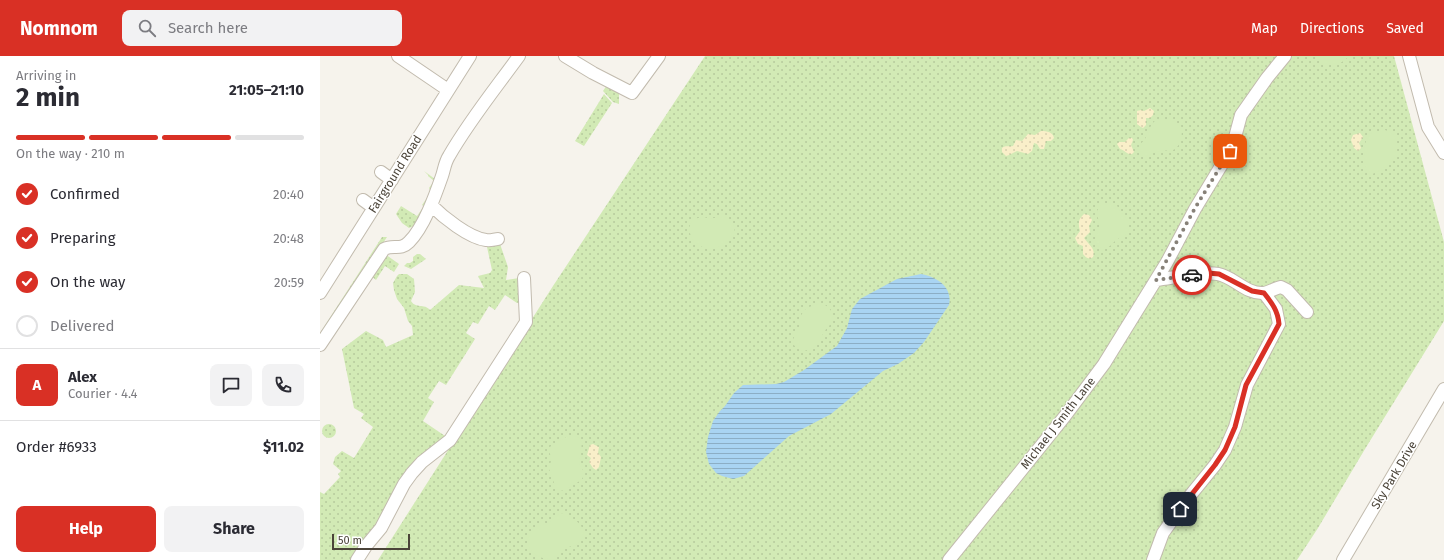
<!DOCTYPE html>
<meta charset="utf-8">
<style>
:root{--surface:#fff;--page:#f2f2f3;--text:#2b2b33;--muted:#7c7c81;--line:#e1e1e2;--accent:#d93025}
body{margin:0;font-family:"Fira Sans",sans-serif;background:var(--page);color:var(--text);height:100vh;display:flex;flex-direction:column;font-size:15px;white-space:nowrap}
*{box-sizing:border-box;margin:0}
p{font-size:13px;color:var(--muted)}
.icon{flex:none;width:22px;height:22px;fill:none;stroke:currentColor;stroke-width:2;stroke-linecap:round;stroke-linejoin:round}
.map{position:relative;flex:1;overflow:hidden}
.panel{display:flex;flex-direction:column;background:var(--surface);width:320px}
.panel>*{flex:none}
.scale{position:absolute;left:12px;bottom:10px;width:78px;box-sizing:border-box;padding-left:4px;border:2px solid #4b4439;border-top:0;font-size:11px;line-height:14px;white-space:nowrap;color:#4b4439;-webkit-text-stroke:3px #fff;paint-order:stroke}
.pin{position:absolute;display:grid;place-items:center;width:34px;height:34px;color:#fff;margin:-17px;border-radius:8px;box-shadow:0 2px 6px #0006}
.courier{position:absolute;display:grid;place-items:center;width:40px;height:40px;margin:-20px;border:3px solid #d93025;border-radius:50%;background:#fff;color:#222;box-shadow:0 1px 5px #0007}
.summary em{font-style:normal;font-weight:700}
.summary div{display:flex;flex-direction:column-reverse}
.summary{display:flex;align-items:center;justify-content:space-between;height:68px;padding:0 16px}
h1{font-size:26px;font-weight:700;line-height:30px}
.bar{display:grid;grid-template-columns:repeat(4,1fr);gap:6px 4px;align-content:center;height:48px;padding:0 16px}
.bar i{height:5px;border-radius:3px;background:var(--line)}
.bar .selected{background:var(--accent)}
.bar p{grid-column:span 4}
.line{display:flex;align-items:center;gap:10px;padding:0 16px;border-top:1px solid var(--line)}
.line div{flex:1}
.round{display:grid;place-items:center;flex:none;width:42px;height:42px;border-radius:8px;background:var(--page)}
ol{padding:0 16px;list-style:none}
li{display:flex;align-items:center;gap:12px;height:44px}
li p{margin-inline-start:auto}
li .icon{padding:4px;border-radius:50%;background:var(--accent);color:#fff;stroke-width:4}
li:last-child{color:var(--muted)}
li i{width:22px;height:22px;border:2px solid var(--line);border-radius:50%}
.cta{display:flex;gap:8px;margin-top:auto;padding:8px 16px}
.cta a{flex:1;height:46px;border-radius:8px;background:var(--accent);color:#fff;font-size:16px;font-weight:700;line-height:46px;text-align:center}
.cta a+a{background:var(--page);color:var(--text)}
header{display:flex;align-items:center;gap:24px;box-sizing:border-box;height:56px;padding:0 20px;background:var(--accent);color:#fff}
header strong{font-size:19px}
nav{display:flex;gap:22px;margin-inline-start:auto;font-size:14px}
.search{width:280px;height:36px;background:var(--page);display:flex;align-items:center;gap:10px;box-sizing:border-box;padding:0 14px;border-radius:8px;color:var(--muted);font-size:15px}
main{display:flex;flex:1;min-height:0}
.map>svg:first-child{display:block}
.grass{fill:url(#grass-dots)}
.sand{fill:url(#sand-dots)}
.pitch{fill:#d2eab5}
.water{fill:url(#water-rules)}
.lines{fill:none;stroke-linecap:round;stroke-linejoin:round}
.minor-casing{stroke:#c2bbae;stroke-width:14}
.minor{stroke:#fff;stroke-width:12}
.done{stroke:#878178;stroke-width:4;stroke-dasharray:0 7.2}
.route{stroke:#d93025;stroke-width:5}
.labels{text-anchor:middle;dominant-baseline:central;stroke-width:3;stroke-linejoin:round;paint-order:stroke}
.street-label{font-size:12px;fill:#4b4439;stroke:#fff}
</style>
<header>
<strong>Nomnom</strong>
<div class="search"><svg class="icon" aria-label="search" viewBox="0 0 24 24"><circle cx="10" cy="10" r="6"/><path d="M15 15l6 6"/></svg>Search here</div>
<nav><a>Map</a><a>Directions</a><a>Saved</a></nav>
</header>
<main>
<section class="panel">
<div class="summary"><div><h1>2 min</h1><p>Arriving in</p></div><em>21:05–21:10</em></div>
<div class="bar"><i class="selected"></i><i class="selected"></i><i class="selected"></i><i></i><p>On the way · 210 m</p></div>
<ol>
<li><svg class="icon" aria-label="check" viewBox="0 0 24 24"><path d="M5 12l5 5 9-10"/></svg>Confirmed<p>20:40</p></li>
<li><svg class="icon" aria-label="check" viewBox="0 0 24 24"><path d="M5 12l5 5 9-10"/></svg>Preparing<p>20:48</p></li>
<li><svg class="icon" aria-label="check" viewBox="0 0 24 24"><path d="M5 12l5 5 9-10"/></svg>On the way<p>20:59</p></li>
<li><i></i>Delivered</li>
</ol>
<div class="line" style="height:72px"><b class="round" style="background:var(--accent);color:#fff">A</b><div><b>Alex</b><p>Courier · 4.4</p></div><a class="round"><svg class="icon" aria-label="chat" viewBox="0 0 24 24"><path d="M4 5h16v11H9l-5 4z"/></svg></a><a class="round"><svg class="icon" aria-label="phone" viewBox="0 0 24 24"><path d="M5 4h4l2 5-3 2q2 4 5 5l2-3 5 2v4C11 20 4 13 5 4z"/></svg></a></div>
<div class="line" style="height:52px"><div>Order #6933</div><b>$11.02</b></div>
<div class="cta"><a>Help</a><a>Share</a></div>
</section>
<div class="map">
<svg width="1124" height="504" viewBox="0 0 1124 504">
<defs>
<pattern id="grass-dots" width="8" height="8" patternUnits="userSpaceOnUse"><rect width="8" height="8" fill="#d2eab5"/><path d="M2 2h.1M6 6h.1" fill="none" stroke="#b6ca9c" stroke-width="1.8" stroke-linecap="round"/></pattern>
<pattern id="sand-dots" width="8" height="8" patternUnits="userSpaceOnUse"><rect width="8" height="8" fill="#f9efc9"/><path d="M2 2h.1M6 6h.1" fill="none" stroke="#d7cead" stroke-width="1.8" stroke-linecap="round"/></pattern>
<pattern id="water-rules" width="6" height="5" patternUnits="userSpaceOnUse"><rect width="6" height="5" fill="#a9d4f2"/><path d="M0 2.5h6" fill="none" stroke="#8caec5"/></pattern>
</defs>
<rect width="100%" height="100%" fill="#f6f3ec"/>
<path class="grass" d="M385 0H1074L1124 186V265L1045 393 998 472 977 504H58L233 230Z
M287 29 299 36V48L293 46 283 35Z
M284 38 292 47 264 90 255 85Z
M104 115 115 123 116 126C111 138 103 168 89 172L82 167 76 158 81 150 97 160 104 150 102 149 111 136 109 132 114 125 108 120V119Z
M62 181H67L0 285V277Z
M180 188 188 211 186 224 199 222 201 246 197 247 185 239 175 254 169 250 158 268 153 266 146 277 155 283 126 329 119 325 108 342 114 346 103 365 128 382 102 406 37 504H0V436L4 438 20 421 18 418 21 415 13 408 15 401 22 395 34 402 53 371 41 362 44 358 34 352 22 293 46 275 63 284 66 291 93 279 92 270 88 265 84 252 77 243 74 234 73 227 77 220 79 218H87L94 223 95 236 91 245C96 253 104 247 110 254L139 229 164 232 158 220 170 217 172 214 167 191Z
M65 198 79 208 74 216 65 210 56 224 50 219Z
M97 198H100L106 203 91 213 84 210 87 207H90L93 205V201Z
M2 375a7 7 0 1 1 14 0a7 7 0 1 1-14 0Z"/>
<path class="sand" d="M830 52 834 55 833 59 830 62H826V69L823 72 821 71 817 68V55L821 54 824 55Z
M721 75C727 75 733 76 734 82L731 85H726L724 93H720L717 88 714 87 712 95 708 98 697 95 689 99 686 100 682 96V92C686 89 688 91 693 90L696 84 702 85 708 78 715 79Z
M1040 77 1043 81 1039 87 1041 92 1038 95 1034 92 1031 84 1033 79Z
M809 82H812L813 84 811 89 814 96 812 98C807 99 805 94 800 93L797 88 799 86H805Z
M764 158 769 159 772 164 769 170 770 176 764 182C769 189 776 193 773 201 769 204 766 202 763 198V190L758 188 755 182 760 175C758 168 758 163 764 158Z
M273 388 279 391 278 397 281 401 279 411 276 414 273 412 269 406 271 402 267 399 270 389Z"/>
<path class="pitch" d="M997 0H1029C1020 10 1013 9 1001 8Z
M841 62 856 66 861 70C863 77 861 91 853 94 849 95 845 94 840 95 833 96 829 101 822 99L819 94C819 88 822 87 825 83 830 74 830 65 841 62Z
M1065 74 1071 76 1075 81C1077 98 1077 103 1063 112 1059 115 1056 117 1052 118L1048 117C1042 110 1043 84 1050 78 1054 75 1060 75 1065 74Z
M785 148H793L797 150 808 166 809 170 808 176 805 179 796 184 790 190 782 192C768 185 780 178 779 169 779 164 777 160 777 155L781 149Z
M384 161C395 165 397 159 408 162 413 166 416 172 414 179 412 184 407 187 403 189 375 205 354 162 384 161Z
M502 248C510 250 516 259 511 268 509 270 506 272 505 275 497 286 499 292 483 295 477 293 475 291 472 286L475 279 480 273C479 255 485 250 502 248Z
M250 379C268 381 260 393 259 403 258 410 266 413 263 421 261 426 255 427 251 430 236 441 235 431 232 419 231 417 230 415 229 413 229 410 231 407 231 404 231 400 229 396 229 392L233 388Z
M242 457 248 459 260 468 264 476 261 484 256 489 241 493 233 503C214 504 201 490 212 474 216 468 223 470 229 466 234 463 236 459 242 457Z"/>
<path class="water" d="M601 218C617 221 633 231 629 249L604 286 594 297 578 308 563 315 511 358 469 380 424 420 413 423 402 420 396 417 389 408 386 396 388 381 393 365 400 355 405 350 414 337 423 329 456 328 464 326 484 314 517 290 527 272 532 253 540 243 577 223Z"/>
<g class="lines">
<defs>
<path id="minor" d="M78 0 128 34
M245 0 273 17 312 37 339 0
M1089 0 1108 71 1124 97
M61 116 72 124
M43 144 54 152
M111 149C123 161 149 182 166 184 170 185 175 183 178 183
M836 224C853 222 882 215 898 218 914 221 926 238 943 237 948 237 955 232 961 231L967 234 987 256
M0 237 150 0
M0 289 64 193C74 188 80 195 89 186 104 171 115 140 122 120 124 114 125 106 129 100 149 65 175 33 199 0
M37 504 46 490 61 472 84 428 92 417 102 406 130 384 206 266 204 222
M629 504 745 360 784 308 847 206 875 153 910 95 914 85 921 59 947 22 965 0
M833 504 843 477 869 441 895 409 905 394 915 371 927 329 959 268 956 253 944 237
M1023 504 1124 333"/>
</defs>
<use href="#minor" class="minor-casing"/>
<use href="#minor" class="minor"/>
</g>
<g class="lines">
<path class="done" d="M872 219 836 224 875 152 910 95"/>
<path class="route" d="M860 453 895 409 905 394 915 371 926 329 959 268C958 255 952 247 944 237L932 235 899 218 888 217 872 219"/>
</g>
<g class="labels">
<g class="street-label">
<text transform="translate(75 118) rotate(-58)">Fairground Road</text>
<text transform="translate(738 367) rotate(-52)">Michael J Smith Lane</text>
<text transform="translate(1074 419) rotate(-59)">Sky Park Drive</text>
</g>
</g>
</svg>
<div class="scale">50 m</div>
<div class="pin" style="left:910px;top:95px;background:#ea580c"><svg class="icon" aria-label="bag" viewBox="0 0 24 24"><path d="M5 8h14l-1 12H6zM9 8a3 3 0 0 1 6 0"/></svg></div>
<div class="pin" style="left:860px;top:453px;background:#1f2937"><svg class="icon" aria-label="home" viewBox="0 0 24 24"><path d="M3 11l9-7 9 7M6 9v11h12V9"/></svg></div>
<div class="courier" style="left:872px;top:219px"><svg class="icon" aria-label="car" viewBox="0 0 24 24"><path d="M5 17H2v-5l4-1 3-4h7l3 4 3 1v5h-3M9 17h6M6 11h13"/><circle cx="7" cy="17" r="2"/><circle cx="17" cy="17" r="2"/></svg></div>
</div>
</main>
